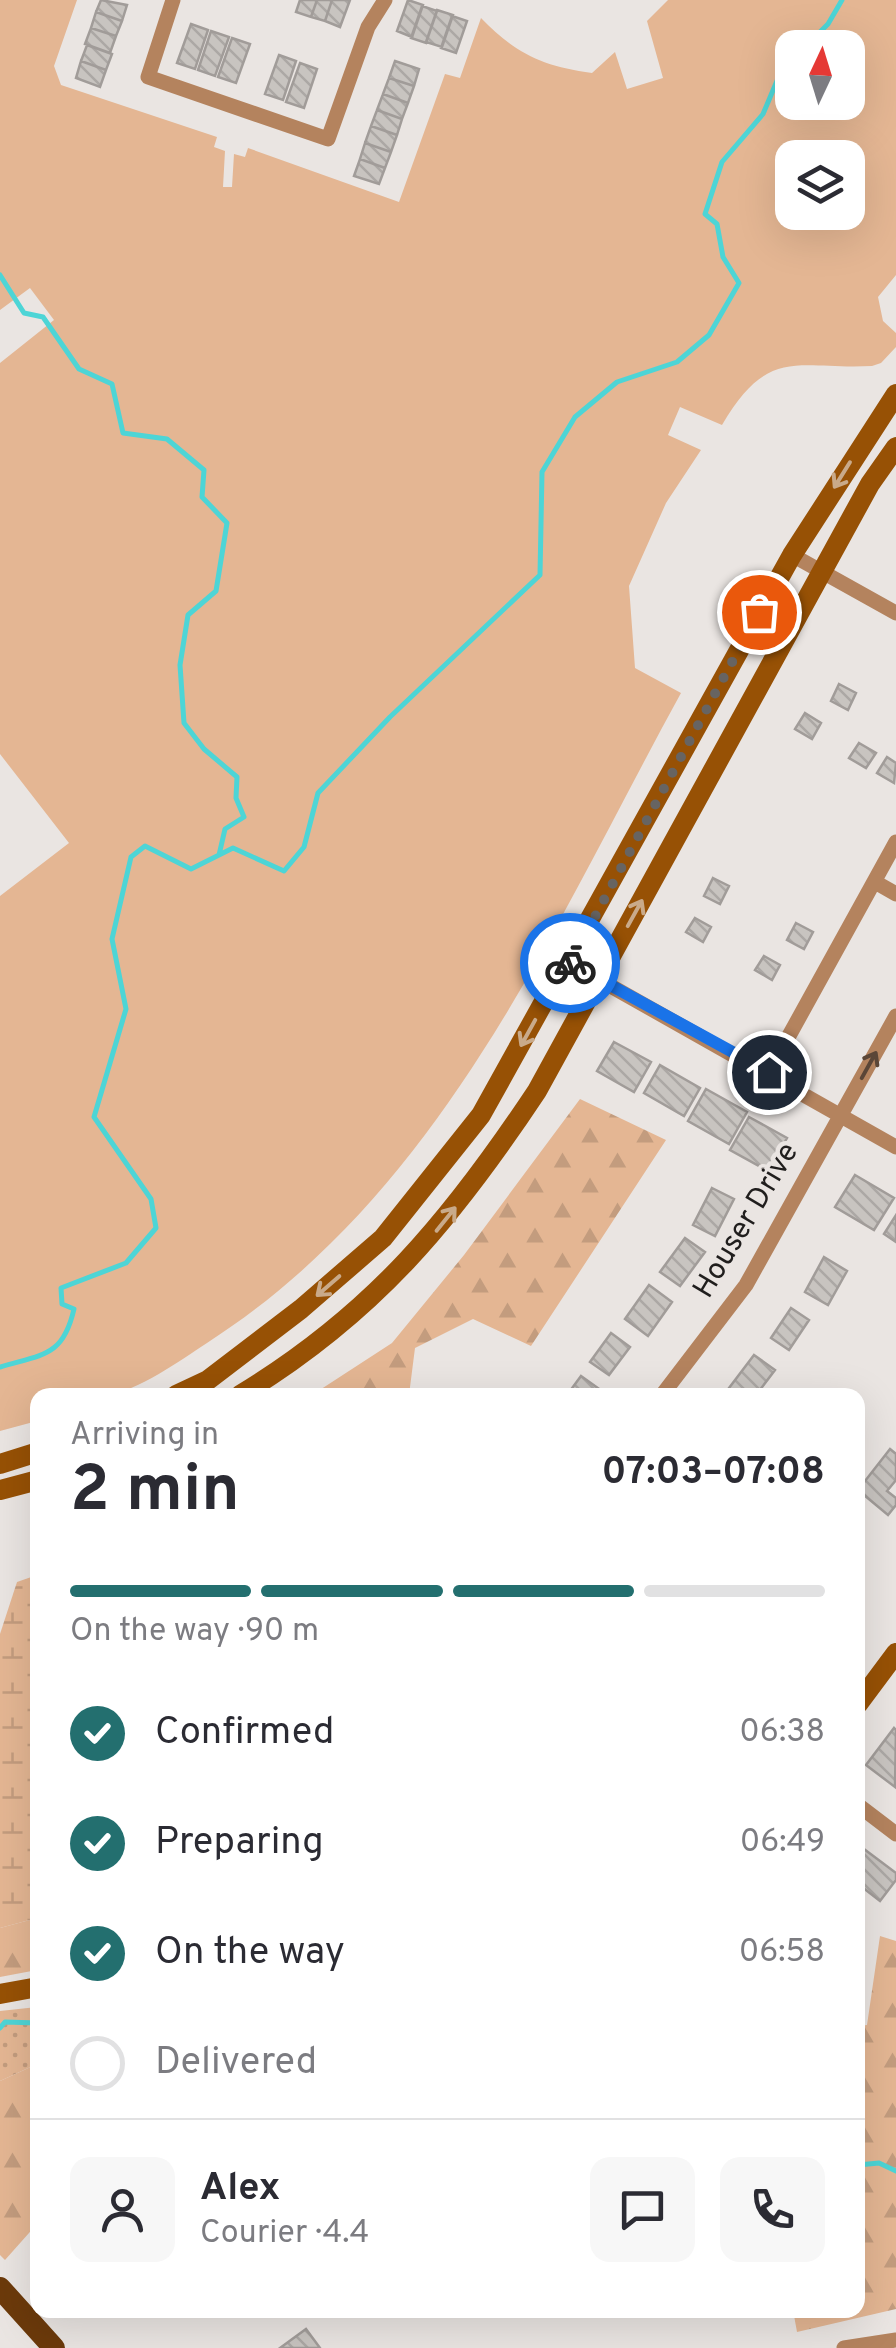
<!DOCTYPE html>
<meta charset="utf-8">
<style>
:root{--surface:#fff;--page:#f7f7f7;--text:#2b2b33;--muted:#7c7c81;--line:#e1e1e2;--accent:#236f6f}
body{margin:0;font-family:Overpass,sans-serif;background:var(--page);color:var(--text);height:100vh;display:flex;flex-direction:column;font-size:38px;white-space:nowrap}
*{box-sizing:border-box;margin:0}
p{font-size:32px;color:var(--muted)}
.icon{flex:none;width:55px;height:55px;fill:none;stroke:currentColor;stroke-width:2;stroke-linecap:round;stroke-linejoin:round}
.map{position:relative;flex:1;overflow:hidden}
.panel{position:absolute;left:30px;top:1388px;width:835px;height:930px;display:flex;flex-direction:column;background:var(--surface);border-radius:20px;box-shadow:0 10px 40px #0002}
.panel>*{flex:none}
.needle{width:65px;rotate:4deg}
.buttons{position:absolute;left:775px;top:30px;display:grid;gap:20px}
.buttons a{display:grid;place-items:center;width:90px;height:90px;border-radius:20px;background:var(--surface);box-shadow:0 10px 40px #0002;font-size:50px}
.pin{position:absolute;display:grid;place-items:center;width:85px;height:85px;color:#fff;margin:-42px;border:5px solid #fff;border-radius:50%;box-shadow:0 2px 10px #0007}
.courier{position:absolute;display:grid;place-items:center;width:100px;height:100px;margin:-50px;border:8px solid #1a73e8;border-radius:50%;background:#fff;color:#222;box-shadow:0 2px 12px #0007}
.headline em{font-style:normal;font-weight:700}
.headline div{display:flex;flex-direction:column-reverse}
.headline{display:flex;align-items:center;justify-content:space-between;height:170px;padding:0 40px}
h1{font-size:65px;font-weight:700;line-height:75px}
.bar{display:grid;grid-template-columns:repeat(4,1fr);gap:15px 10px;align-content:center;height:120px;padding:0 40px}
.bar i{height:12px;border-radius:8px;background:var(--line)}
.bar .selected{background:var(--accent)}
.bar p{grid-column:span 4}
.line{display:flex;align-items:center;gap:25px;padding:0 40px;border-top:2px solid var(--line)}
.line div{flex:1}
.round{display:grid;place-items:center;flex:none;width:105px;height:105px;border-radius:20px;background:var(--page)}
ol{padding:0 40px;list-style:none}
li{display:flex;align-items:center;gap:30px;height:110px}
li p{margin-inline-start:auto}
li .icon{padding:10px;border-radius:50%;background:var(--accent);color:#fff;stroke-width:4}
li:last-child{color:var(--muted)}
li i{width:55px;height:55px;border:5px solid var(--line);border-radius:50%}
.map>svg:first-child{display:block}
.grass{fill:url(#grass-dots)}
.forest{fill:url(#forest-firs)}
.wetland{fill:url(#wetland-marsh)}
.green{fill:#e4b693;fill-rule:evenodd}
.lines{fill:none;stroke-linecap:round;stroke-linejoin:round}
.stream{stroke:#4dd5d6;stroke-width:5}
.building{fill:url(#building-back-hatch);stroke:#a19c99;stroke-width:2.5}
.street{stroke:#b4835e;stroke-width:15}
.secondary{stroke:#975105;stroke-width:20}
.primary{stroke:#6c3a0b;stroke-width:22}
.oneway{stroke:#c9aa8a}
.oneway2{stroke:#5b4637}
.done{stroke:#676462;stroke-width:10;stroke-dasharray:0 18}
.route{stroke:#1a73e8;stroke-width:12}
.labels{text-anchor:middle;dominant-baseline:central;stroke-width:9;stroke-linejoin:round;paint-order:stroke}
.street-label{font-size:30px;fill:#201e1d;stroke:#eae5e2}
</style>
<div class="map">
<svg width="896" height="2348" viewBox="0 0 896 2348">
<defs>
<pattern id="grass-dots" width="8" height="8" patternUnits="userSpaceOnUse" patternTransform="scale(2.5)"><rect width="8" height="8" fill="#e4b693"/><path d="M2 2h.1M6 6h.1" fill="none" stroke="#c39c7e" stroke-width="1.8" stroke-linecap="round"/></pattern>
<pattern id="forest-firs" width="22" height="20" patternUnits="userSpaceOnUse" patternTransform="scale(2.5)"><rect width="22" height="20" fill="#e4b693"/><path d="M5 1l3.5 6h-7zM16 11l3.5 6h-7z" fill="#c39c7e"/></pattern>
<pattern id="wetland-marsh" width="20" height="14" patternUnits="userSpaceOnUse" patternTransform="scale(2.5)"><rect width="20" height="14" fill="#e4b693"/><path d="M1 5h8M5 5V1M11 12h8M15 12V8" fill="none" stroke="#c39c7e"/></pattern>
<pattern id="building-back-hatch" width="6" height="6" patternUnits="userSpaceOnUse" patternTransform="scale(2.5)"><rect width="6" height="6" fill="#c8c4c0"/><path d="M-1 5l2 2M0 0l6 6M5-1l2 2" fill="none" stroke="#aca8a5"/></pattern>
</defs>
<rect width="100%" height="100%" fill="#eae5e2"/>
<path class="grass" d="M37 2007V2064L0 2081V2011Z"/>
<path class="forest" d="M580 1099 666 1140 531 1346 473 1319 415 1348 409 1395H312L392 1343 464 1255Z
M37 1918V1970L0 1977V1928Z
M880 1936 896 1941V2309L797 2332 793 2310H858V2026L867 2025Z
M37 2064V2224L5 2260 0 2255V2081Z"/>
<path class="wetland" d="M37 1575V1918L0 1928V1634L17 1582Z"/>
<path class="green" d="M0 0H77L54 66 61 85 217 137 214 147 225 151 223 187H232L234 154 245 157 248 148 399 202 445 74 460 78 481 18C516 54 542 66 592 73L615 52 627 89 663 78 647 21 668 0H896V275L878 297 883 321 896 333V347L881 363 872 366C797 370 769 345 722 425L680 407 668 435 701 450 666 503 629 586 635 668 681 693C551 930 442 1192 207 1343 179 1361 139 1391 106 1395 84 1398 60 1395 38 1395L37 1421 0 1431V896L69 843 0 754V363L54 320 30 288 0 310ZM792 48H848V102H792ZM792 158H848V212H792Z"/>
<g class="lines">
<path class="stream" d="M804 48 828 24 842 0
M0 275 24 313 43 317 79 369 112 384 123 433 167 439 204 470 202 497 227 523 216 591 188 615 180 665 184 723 204 749 237 777 236 798 244 817 225 829 219 855
M0 1367C43 1354 63 1357 74 1309L62 1304 61 1288 126 1263 156 1228 151 1199 94 1117 126 1009 112 939 131 857 145 846 191 869 233 848 284 871 304 847 318 793 390 717 540 575 542 472 575 417 617 382 677 362 709 335 739 283 723 257 717 224 705 214 722 162 763 114 782 69 792 59
M0 2028 5 2022 38 2023
M858 2165 879 2163 896 2171"/>
</g>
<path class="building" d="M101 0 127 5 122 21 96 12Z
M300 0H317L311 17 296 12Z
M317 0H332L325 21 311 17Z
M332 0H350L340 27 325 21Z
M408 0 423 5 412 37 397 31Z
M422 6 437 11 426 43 411 38Z
M437 10 453 15 442 47 426 42Z
M96 12 122 21 116 36 91 28Z
M452 16 467 21 456 53 441 48Z
M191 24 208 30 195 69 177 63Z
M91 28 116 36 110 53 85 44Z
M211 31 229 37 215 76 198 70Z
M232 38 250 44 236 83 218 77Z
M87 45 112 54 106 70 81 61Z
M279 55 296 61 283 100 265 94Z
M81 61 106 70 100 87 76 78Z
M395 61 419 69 414 86 389 78Z
M300 63 317 69 304 108 286 102Z
M389 78 414 86 408 103 383 94Z
M383 94 408 103 402 119 377 110Z
M377 110 402 119 397 135 371 126Z
M371 126 397 135 391 152 365 143Z
M365 143 391 152 385 168 360 159Z
M360 159 385 168 379 184 354 176Z
M839 684 856 693 848 710 831 701Z
M805 713 821 723 812 739 795 729Z
M859 743 876 753 866 768 849 758Z
M887 757 896 763 894 783 877 773Z
M713 878 729 886 720 904 704 896Z
M695 918 711 927 703 942 686 932Z
M796 923 813 932 804 949 787 940Z
M764 956 780 965 772 980 755 970Z
M614 1042 651 1062 634 1092 597 1071Z
M660 1065 700 1088 684 1116 644 1093Z
M706 1089 747 1112 729 1144 688 1121Z
M749 1117 787 1138 768 1171 730 1150Z
M855 1175 894 1198 874 1230 835 1207Z
M712 1188 734 1199 715 1236 693 1225Z
M896 1215V1242L884 1234Z
M685 1238 705 1252 680 1286 660 1272Z
M824 1257 847 1271 828 1305 805 1292Z
M649 1285 672 1302 648 1336 625 1319Z
M791 1308 809 1320 789 1350 771 1338Z
M611 1333 630 1347 609 1375 590 1362Z
M754 1355 775 1370 756 1395H738L729 1388Z
M581 1376 602 1391 599 1395H567Z
M890 1449 896 1454V1480L887 1491 896 1498V1505L888 1515 858 1490Z
M894 1728 896 1730 895 1787 866 1765Z
M860 1846 896 1873V1880L880 1901 858 1884Z
M306 2329 320 2348H280Z"/>
<g class="lines">
<path class="street" d="M173 0 148 77 328 139 368 27 385 0
M792 555 896 613
M875 882 896 894
M568 962 896 1147
M769 1072 896 842
M662 1395 746 1285 896 1016
M858 1805 896 1834
M844 2348 896 2340"/>
<path class="secondary" d="M176 1395 208 1380 301 1309 383 1238 481 1115 792 555 896 394
M240 1395C374 1314 452 1219 537 1091L870 484 896 447
M0 1464 38 1452
M0 1490 38 1480
M858 1704 896 1653
M0 1994 38 1987"/>
<path class="primary" d="M0 2288 54 2348"/>
</g>
<defs><path id="oneway-shaft" d="M-6 0H5M1.5-3L5.5 0L1.5 3" fill="none" stroke-width="1.6" stroke-linecap="round" stroke-linejoin="round" transform="scale(2.5)"/></defs>
<g class="oneway">
<use href="#oneway-shaft" transform="translate(842 475) rotate(122)"/>
<use href="#oneway-shaft" transform="translate(635 913) rotate(-61)"/>
<use href="#oneway-shaft" transform="translate(528 1033) rotate(119)"/>
<use href="#oneway-shaft" transform="translate(446 1219) rotate(-51)"/>
<use href="#oneway-shaft" transform="translate(328 1286) rotate(139)"/>
</g>
<use class="oneway2" href="#oneway-shaft" transform="translate(869 1065) rotate(-61)"/>
<g class="lines">
<path class="done" d="M570 963 759 612"/>
<path class="route" d="M570 963 769 1072"/>
</g>
<g class="labels">
<g class="street-label">
<text transform="translate(747 1221) rotate(-59)">Houser Drive</text>
</g>
</g>
</svg>
<div class="buttons">
<a><svg class="needle" viewBox="-14 -14 28 28"><path d="M0-13l5 13h-10z" fill="#e53935"/><path d="M0 13l5-13h-10z" fill="#7c7c81"/></svg></a>
<a><svg class="icon" aria-label="layers" viewBox="0 0 24 24"><path d="M12 4l9 5-9 5-9-5zM3 14l9 5 9-5"/></svg></a>
</div>
<div class="pin" style="left:759px;top:612px;background:#ea580c"><svg class="icon" aria-label="bag" viewBox="0 0 24 24"><path d="M5 8h14l-1 12H6zM9 8a3 3 0 0 1 6 0"/></svg></div>
<div class="pin" style="left:769px;top:1072px;background:#1f2937"><svg class="icon" aria-label="home" viewBox="0 0 24 24"><path d="M3 11l9-7 9 7M6 9v11h12V9"/></svg></div>
<div class="courier" style="left:570px;top:963px"><svg class="icon" aria-label="bike" viewBox="0 0 24 24"><circle cx="6" cy="16" r="4"/><circle cx="18" cy="16" r="4"/><path d="M6 16l4-8h5l3 8M10 8l3 8H6M13 5h3"/></svg></div>
<section class="panel">
<div class="headline"><div><h1>2 min</h1><p>Arriving in</p></div><em>07:03–07:08</em></div>
<div class="bar"><i class="selected"></i><i class="selected"></i><i class="selected"></i><i></i><p>On the way · 90 m</p></div>
<ol>
<li><svg class="icon" aria-label="check" viewBox="0 0 24 24"><path d="M5 12l5 5 9-10"/></svg>Confirmed<p>06:38</p></li>
<li><svg class="icon" aria-label="check" viewBox="0 0 24 24"><path d="M5 12l5 5 9-10"/></svg>Preparing<p>06:49</p></li>
<li><svg class="icon" aria-label="check" viewBox="0 0 24 24"><path d="M5 12l5 5 9-10"/></svg>On the way<p>06:58</p></li>
<li><i></i>Delivered</li>
</ol>
<div class="line" style="height:180px"><a class="round"><svg class="icon" aria-label="person" viewBox="0 0 24 24"><circle cx="12" cy="8" r="4"/><path d="M4 21q1-7 8-7t8 7"/></svg></a><div><b>Alex</b><p>Courier · 4.4</p></div><a class="round"><svg class="icon" aria-label="chat" viewBox="0 0 24 24"><path d="M4 5h16v11H9l-5 4z"/></svg></a><a class="round"><svg class="icon" aria-label="phone" viewBox="0 0 24 24"><path d="M5 4h4l2 5-3 2q2 4 5 5l2-3 5 2v4C11 20 4 13 5 4z"/></svg></a></div>
</section>
</div>
